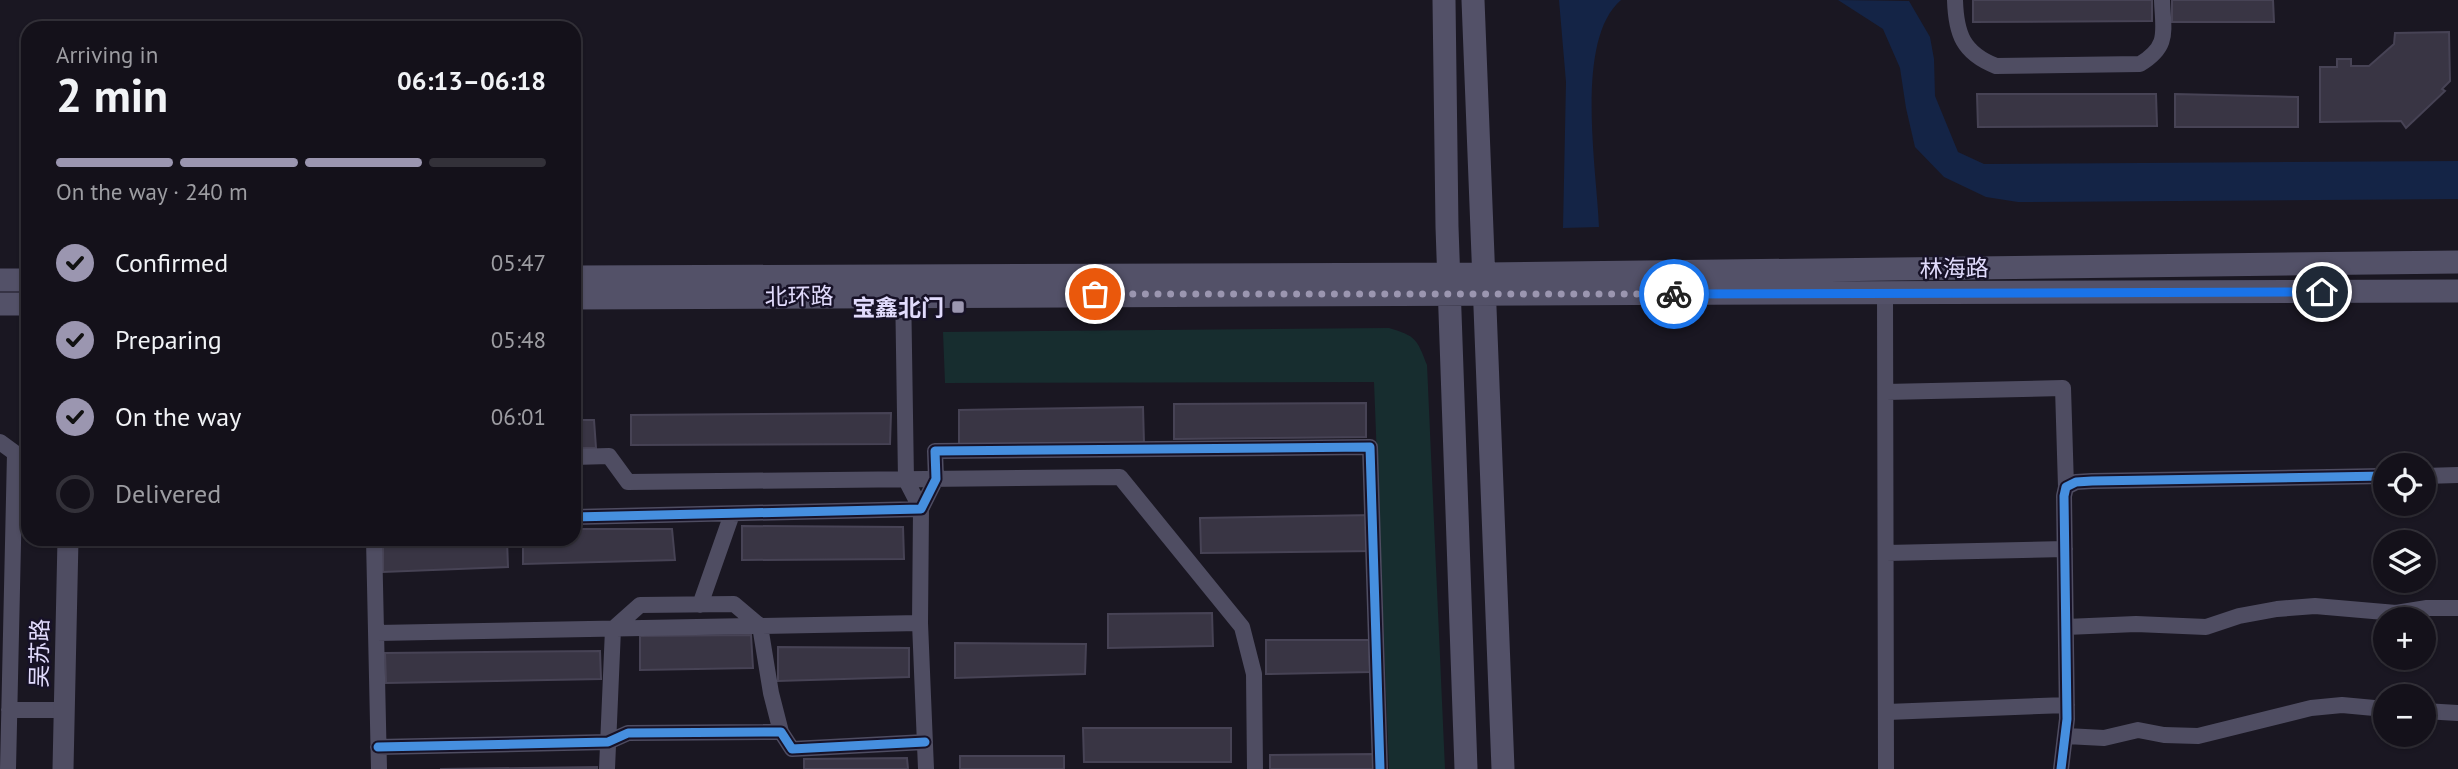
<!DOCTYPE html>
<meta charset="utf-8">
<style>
:root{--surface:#14111a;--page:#211f27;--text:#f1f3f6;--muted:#9d9da2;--line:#333139;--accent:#9b96b0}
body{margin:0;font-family:"PT Sans","Noto Sans SC",sans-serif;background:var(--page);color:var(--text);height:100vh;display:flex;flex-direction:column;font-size:26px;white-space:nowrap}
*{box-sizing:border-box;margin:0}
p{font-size:23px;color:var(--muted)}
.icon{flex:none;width:38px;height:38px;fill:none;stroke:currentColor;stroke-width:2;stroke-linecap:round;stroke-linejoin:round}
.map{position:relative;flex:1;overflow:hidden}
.side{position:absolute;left:21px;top:21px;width:560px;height:525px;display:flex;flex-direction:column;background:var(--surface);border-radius:21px;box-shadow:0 2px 5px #0004,0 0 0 2px var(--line)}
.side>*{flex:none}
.fabs{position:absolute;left:2373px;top:453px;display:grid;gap:14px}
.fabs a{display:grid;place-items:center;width:63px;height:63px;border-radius:50%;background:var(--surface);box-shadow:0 2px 5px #0004,0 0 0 2px var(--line);font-size:35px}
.pin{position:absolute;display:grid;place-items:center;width:60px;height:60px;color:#fff;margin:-30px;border:4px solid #fff;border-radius:50%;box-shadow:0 2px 7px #0007}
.courier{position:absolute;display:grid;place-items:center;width:70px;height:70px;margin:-35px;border:5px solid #1a73e8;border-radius:50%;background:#fff;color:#222;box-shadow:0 2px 9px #0007}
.overview em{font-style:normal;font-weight:600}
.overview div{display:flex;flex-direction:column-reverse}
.overview{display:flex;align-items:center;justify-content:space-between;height:119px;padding:0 35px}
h1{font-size:46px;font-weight:600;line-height:52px}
.bar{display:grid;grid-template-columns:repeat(4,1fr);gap:10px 7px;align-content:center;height:84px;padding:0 35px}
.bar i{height:9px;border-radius:5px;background:var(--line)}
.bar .active{background:var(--accent)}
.bar p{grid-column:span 4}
ol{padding:0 35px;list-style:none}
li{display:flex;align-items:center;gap:21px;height:77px}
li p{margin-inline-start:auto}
li .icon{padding:7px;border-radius:50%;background:var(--accent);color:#111;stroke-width:4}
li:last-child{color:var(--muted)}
li i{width:38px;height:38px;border:4px solid var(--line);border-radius:50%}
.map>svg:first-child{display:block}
.green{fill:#172d2f}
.water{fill:#142446}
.building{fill:#393544;stroke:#474355;stroke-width:2}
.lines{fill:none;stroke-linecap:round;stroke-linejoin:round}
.minor{stroke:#4f4d62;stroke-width:16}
.tertiary{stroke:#4f4d62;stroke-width:21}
.secondary{stroke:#535168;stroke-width:23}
.cycleway-casing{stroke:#171227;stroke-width:13}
.cycleway{stroke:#468fdf;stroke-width:9}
.done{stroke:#9b96b0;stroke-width:7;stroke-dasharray:0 12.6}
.route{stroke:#1a73e8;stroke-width:9}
.poi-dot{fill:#9b96b0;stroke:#171227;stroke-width:2.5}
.labels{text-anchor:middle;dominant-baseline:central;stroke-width:5;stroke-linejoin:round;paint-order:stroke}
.street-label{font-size:23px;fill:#e1dbfc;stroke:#171227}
.poi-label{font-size:23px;font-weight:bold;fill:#e1dbfc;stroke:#171227;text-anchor:end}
</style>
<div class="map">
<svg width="2458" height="769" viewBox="0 0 2458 769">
<rect width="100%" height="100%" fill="#1a1722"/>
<path class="green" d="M1389 328C1416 336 1417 339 1427 365L1445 769H1389L1374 382 945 383 943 332Z"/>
<path class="water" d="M1559 0H1621C1574 40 1597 169 1599 227L1563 228 1566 82Z
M1838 0 1909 1 1930 37 1934 59 1935 96 1958 152 1984 164 2458 161V199L2018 202 1986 197 1944 177 1915 147 1906 108 1900 68 1883 29Z"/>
<path class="building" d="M1973 0H2152V21L1973 22Z
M2172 0H2273L2274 22H2172Z
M2449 32 2450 81 2442 89 2445 91 2406 128 2401 121 2320 122V67H2337V59H2351V66H2369L2394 44 2395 33Z
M1977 94H2156L2157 126 1978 127Z
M2175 94 2298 97V127H2175Z
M1366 403V437L1174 439V404Z
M1143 407 1144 444 959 445V410Z
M891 413 890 444 631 445V415Z
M574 420H594L596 448H574Z
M1374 515 1375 551 1201 553 1200 518Z
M742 526 903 527 904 559 742 560Z
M574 529H672L675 560 523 564V539H574Z
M507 540 508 567 383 572V541Z
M1212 613 1213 646 1108 648V614Z
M751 635 753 668 640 670V636Z
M1266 640H1369L1370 672 1266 674Z
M955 643 1086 644 1085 674 955 678Z
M778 647 909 648V677L778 681Z
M600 651 601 679 386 683 385 653Z
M1083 728H1231V762H1084Z
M1374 754V769H1270V755Z
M960 756H1064V769H960Z
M907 758 908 769H804V759Z
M597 767V769H440Z"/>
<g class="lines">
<path class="minor" d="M1955 0C1956 34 1963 53 1996 66L2140 64C2170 46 2163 31 2162 0
M903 285 906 480 921 509 920 623 926 769
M1885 295 1886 769
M1886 392 2063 388 2066 487
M0 442 15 453 8 769
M574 457 609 456 628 482 1120 477 1242 627 1254 674 1255 769
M2424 476 2458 475
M574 517 921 509 936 479 935 451 1370 447 1380 769
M374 539 379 769
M1886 553 2065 549
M700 605 732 514
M2066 627 2136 624 2206 627 2239 616 2277 609 2315 606 2396 613 2427 608H2458
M377 633 920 623
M9 710H64
M2424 711 2458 713
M1887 712 2067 705
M2066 736 2104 738 2138 730 2164 735 2198 736 2311 708 2342 705 2385 709
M378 747 608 742 628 733 781 732 792 749 925 742
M607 769 613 629 640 605 734 604 760 626 771 693 781 732
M2061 769 2067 719 2064 496 2066 487 2076 482 2092 481 2385 476"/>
<path class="tertiary" d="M63 769 68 539"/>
<path class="secondary" d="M1444 0 1447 227 1466 769
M1473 0 1503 769
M574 277 1485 274 2458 262
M0 280H28
M574 298C1202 292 1830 295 2458 291
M0 304H28"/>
<defs>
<path id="cycleway" d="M574 517 921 509 936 479 935 451 1370 447 1380 769
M378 747 608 742 628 733 781 732 792 749 925 742
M2061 769 2067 719 2064 496 2066 487 2076 482 2092 481 2385 476"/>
</defs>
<use href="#cycleway" class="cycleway-casing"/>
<use href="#cycleway" class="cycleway"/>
</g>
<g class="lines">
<path class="done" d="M1095 294H1674"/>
<path class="route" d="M1674 294 2322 292"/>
</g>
<rect class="poi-dot" x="951" y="300" width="14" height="14" rx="3.5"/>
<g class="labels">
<g class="street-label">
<text transform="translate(1954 268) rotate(-1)">林海路</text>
<text transform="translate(799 296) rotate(-1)">北环路</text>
<text transform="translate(39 653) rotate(-89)">吴苏路</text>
</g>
<g class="poi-label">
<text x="944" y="307">宝鑫北门</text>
</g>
</g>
</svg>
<div class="fabs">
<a><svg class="icon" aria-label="locate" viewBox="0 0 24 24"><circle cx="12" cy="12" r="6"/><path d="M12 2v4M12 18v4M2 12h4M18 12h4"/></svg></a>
<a><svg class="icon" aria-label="layers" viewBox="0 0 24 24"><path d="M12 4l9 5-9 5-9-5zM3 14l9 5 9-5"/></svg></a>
<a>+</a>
<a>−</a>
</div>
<div class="pin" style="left:1095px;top:294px;background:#ea580c"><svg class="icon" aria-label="bag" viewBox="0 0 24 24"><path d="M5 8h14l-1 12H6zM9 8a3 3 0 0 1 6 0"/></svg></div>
<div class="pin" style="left:2322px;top:292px;background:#1f2937"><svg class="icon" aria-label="home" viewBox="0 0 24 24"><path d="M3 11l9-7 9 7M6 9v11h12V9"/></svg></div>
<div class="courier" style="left:1674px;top:294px"><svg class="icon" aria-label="bike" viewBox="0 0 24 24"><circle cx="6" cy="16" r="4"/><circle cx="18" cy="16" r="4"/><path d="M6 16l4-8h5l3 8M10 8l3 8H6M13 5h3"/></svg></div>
<section class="side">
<div class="overview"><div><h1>2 min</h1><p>Arriving in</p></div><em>06:13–06:18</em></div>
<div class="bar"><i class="active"></i><i class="active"></i><i class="active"></i><i></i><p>On the way · 240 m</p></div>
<ol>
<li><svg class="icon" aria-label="check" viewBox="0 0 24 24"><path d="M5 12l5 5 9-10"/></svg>Confirmed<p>05:47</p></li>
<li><svg class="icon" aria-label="check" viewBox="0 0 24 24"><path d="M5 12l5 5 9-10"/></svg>Preparing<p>05:48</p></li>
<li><svg class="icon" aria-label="check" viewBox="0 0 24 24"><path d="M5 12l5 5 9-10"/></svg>On the way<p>06:01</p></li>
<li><i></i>Delivered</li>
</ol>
</section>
</div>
